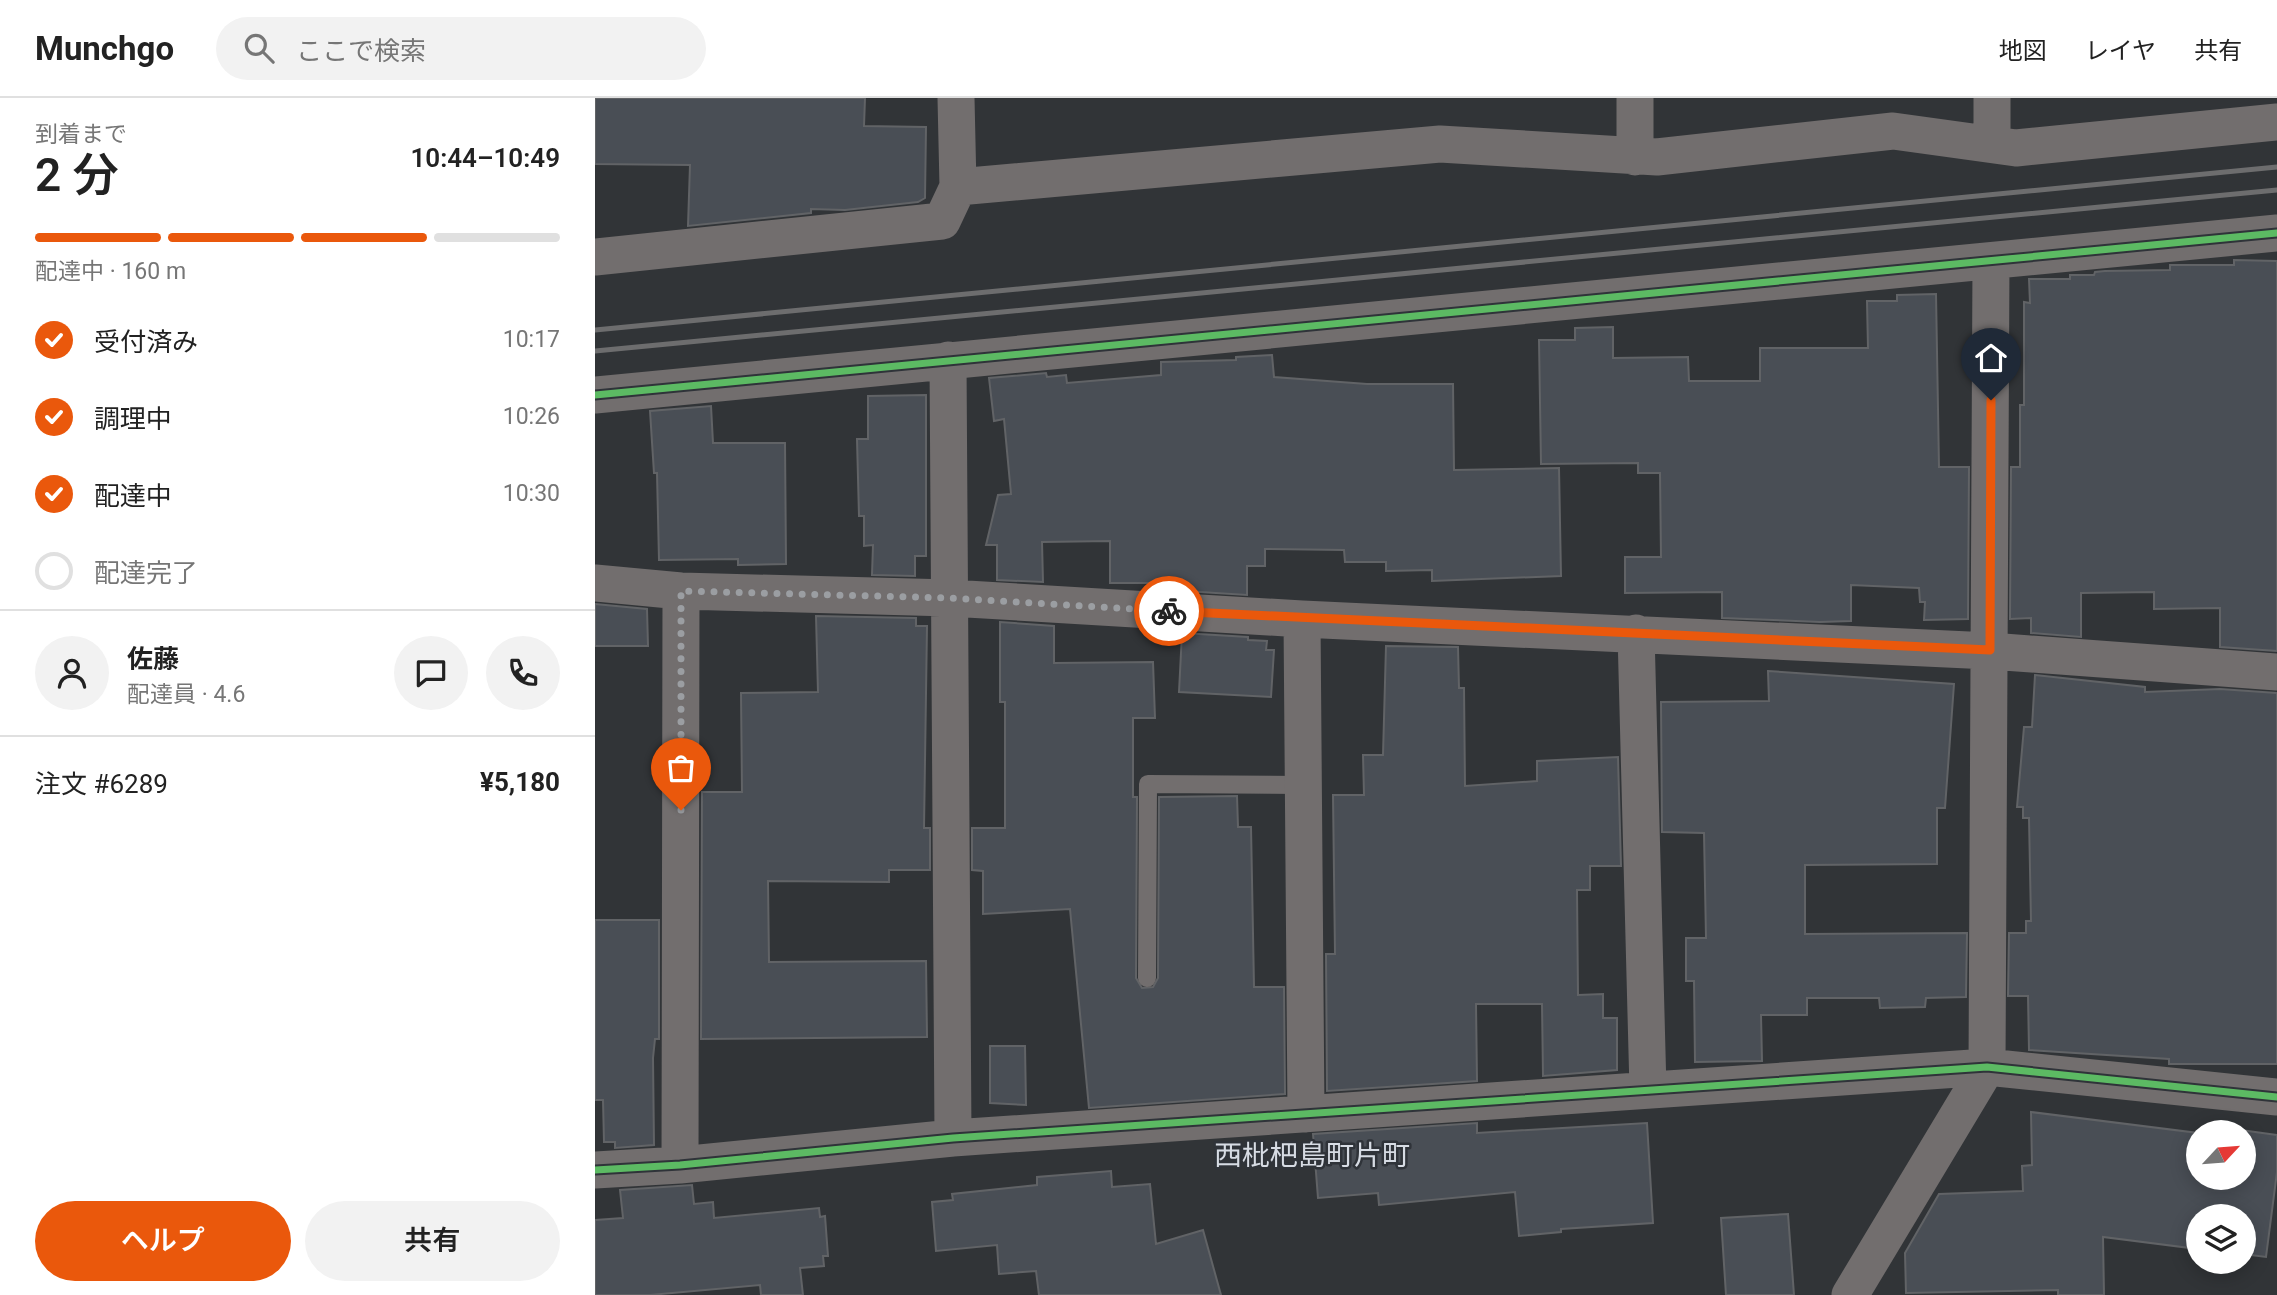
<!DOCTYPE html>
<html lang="ja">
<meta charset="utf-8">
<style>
:root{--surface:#fff;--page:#f2f2f2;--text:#222;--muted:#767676;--line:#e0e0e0;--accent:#ea580c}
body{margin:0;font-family:Roboto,"Noto Sans JP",sans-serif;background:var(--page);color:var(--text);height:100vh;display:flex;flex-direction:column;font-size:26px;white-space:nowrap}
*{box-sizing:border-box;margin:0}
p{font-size:23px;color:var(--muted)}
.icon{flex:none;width:38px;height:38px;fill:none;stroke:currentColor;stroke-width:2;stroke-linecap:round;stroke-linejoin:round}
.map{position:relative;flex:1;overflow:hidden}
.details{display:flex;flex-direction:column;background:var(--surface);width:595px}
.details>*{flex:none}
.needle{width:46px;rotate:64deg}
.tools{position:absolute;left:1591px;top:1022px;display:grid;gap:14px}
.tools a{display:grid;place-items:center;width:70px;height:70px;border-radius:50%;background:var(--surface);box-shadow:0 4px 18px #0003;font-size:35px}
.pin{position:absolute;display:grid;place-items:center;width:60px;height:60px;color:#fff;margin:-72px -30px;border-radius:50% 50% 50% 0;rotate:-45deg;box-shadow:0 0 7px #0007}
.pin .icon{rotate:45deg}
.courier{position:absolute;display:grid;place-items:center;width:70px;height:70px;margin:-35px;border:5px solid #ea580c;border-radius:50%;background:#fff;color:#222;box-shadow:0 2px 9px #0007}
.headline em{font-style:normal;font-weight:600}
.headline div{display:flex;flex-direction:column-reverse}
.headline{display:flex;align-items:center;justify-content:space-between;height:119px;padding:0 35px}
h1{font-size:46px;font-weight:600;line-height:52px}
.bar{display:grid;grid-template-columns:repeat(4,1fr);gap:10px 7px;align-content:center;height:84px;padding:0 35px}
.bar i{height:9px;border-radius:5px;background:var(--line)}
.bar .current{background:var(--accent)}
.bar p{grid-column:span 4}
.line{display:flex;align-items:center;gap:18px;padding:0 35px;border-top:2px solid var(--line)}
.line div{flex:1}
.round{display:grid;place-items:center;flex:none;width:74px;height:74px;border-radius:37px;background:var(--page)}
ol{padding:0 35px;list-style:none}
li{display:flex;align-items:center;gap:21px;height:77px}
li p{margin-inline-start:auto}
li .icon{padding:7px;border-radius:50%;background:var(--accent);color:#fff;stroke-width:4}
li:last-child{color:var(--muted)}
li i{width:38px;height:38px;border:4px solid var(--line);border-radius:50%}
.cta{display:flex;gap:14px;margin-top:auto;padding:14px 35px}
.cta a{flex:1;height:80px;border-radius:42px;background:var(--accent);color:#fff;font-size:28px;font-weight:600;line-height:80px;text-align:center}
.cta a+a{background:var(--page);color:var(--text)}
header{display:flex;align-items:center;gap:42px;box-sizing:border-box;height:98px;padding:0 35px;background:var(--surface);border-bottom:2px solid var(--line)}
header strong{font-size:33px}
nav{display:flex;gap:38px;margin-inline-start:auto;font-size:24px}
.search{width:490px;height:63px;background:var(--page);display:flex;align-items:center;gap:18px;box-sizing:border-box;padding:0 24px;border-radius:38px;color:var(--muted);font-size:26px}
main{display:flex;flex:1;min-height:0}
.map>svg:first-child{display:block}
.building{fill:#494e55;stroke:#616366;stroke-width:2}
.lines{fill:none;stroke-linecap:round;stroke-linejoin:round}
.service{stroke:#726e6e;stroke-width:18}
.minor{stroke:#726e6e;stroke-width:37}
.rail{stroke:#6d6d6e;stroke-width:5}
.cycleway-casing{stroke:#2f3339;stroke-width:11}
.cycleway{stroke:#5cba63;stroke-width:7}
.done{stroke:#9b9ea2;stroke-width:7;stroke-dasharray:0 12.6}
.route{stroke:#ea580c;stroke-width:9}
.labels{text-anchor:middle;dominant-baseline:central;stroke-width:5;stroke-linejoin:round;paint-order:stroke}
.quarter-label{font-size:28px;fill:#d7dce4;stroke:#2f3339}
</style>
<header>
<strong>Munchgo</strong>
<div class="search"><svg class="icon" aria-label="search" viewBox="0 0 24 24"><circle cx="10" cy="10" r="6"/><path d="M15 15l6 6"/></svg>ここで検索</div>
<nav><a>地図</a><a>レイヤ</a><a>共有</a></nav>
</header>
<main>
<section class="details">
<div class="headline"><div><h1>2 分</h1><p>到着まで</p></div><em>10:44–10:49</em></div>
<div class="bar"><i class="current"></i><i class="current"></i><i class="current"></i><i></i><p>配達中 · 160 m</p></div>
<ol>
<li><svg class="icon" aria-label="check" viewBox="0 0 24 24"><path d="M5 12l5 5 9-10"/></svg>受付済み<p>10:17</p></li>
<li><svg class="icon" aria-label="check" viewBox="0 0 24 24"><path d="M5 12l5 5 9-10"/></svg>調理中<p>10:26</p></li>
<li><svg class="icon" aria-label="check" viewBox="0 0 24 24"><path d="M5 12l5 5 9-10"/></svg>配達中<p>10:30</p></li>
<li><i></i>配達完了</li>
</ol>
<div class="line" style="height:126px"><a class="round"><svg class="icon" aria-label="person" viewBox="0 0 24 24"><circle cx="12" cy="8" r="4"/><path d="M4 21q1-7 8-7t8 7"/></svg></a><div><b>佐藤</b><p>配達員 · 4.6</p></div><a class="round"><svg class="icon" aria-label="chat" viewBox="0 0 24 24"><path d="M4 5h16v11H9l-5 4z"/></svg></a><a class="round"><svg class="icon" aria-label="phone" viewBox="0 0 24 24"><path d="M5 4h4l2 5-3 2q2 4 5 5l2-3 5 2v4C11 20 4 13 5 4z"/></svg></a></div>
<div class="line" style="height:91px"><div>注文 #6289</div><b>¥5,180</b></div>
<div class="cta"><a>ヘルプ</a><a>共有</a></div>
</section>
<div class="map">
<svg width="1682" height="1197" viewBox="0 0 1682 1197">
<rect width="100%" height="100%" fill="#313437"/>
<path class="building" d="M0 0H270L269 28 331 29 330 100 323 104 250 112 216 111V115L93 128 95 67 0 66Z
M1639 162 1682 163V553L1625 549V510L1559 511V494L1486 495V539L1436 535V520L1415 521 1416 369H1425V307H1429V204L1435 205 1434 181H1475V177H1499L1500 174 1510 173 1575 172V167H1639Z
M1341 196 1344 369H1374L1373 521 1329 522 1330 504H1325L1324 490 1256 487V523L1225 524 1127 520V494L1030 495V459H1066L1065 375H1043V365L946 366 944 242H980V230L1018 229V260L1093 259 1094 283H1165V250H1273L1272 203H1302V197Z
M677 257 679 279 772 286H858L859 372 964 370 966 478 837 483V472L791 473V464H750L749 452 670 451V468H652V497L589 493 573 491V485H515V443L447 444 448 484 402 482V447H391L403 397 416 396 409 321 399 323 394 280 451 275 452 279 471 277 472 285 566 277V264L641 262V259Z
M331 297V458H320V478L277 477 278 447 269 448V418H264L262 341H273V298Z
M116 308 118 345H190L191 466 143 467V461L64 462 62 375H59L55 313Z
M0 506 52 511 53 548H0Z
M221 518 321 520V528H332L329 730H335V772H294V784L173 783 174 864 331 863 332 939 106 941 107 694H147L146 595 223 594Z
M405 524 459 528V565L558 564 560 620H538V699H542L541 880 547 890 558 889 563 880 564 699 642 698 643 729H656L659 889H689L690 996 494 1010 475 811 388 816V773L377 772V730H410V604H405Z
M587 535 653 539V542L672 543 671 552H679L676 599 584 594Z
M791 548 863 549 864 590H869L870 688 942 683V663L1023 659 1026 768H995V792H982L983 897 1008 896V920H1022V972L948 978 947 906H881L882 983 732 993 731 856H740L738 697H769L768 657H788Z
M1173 573 1359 586 1350 710H1342V766L1210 767V836L1372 835 1371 899 1331 900 1330 909 1285 910 1284 900H1212V917H1166L1167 963 1100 964 1099 883H1091V840H1111L1109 735 1067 734 1066 604 1174 603Z
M1440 577 1550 589V594L1625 591 1682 595V966H1574V961L1434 952 1433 898H1413L1414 835H1431V823H1436L1434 720H1428V709H1422L1429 629H1437Z
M0 822H64V941H60L58 960 59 1047 20 1050V1044H9L8 1002H0Z
M395 948H430L431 1007 395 1005Z
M1436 1014 1603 1035V1080H1648V1034H1638V1031L1682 1037V1074L1671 1159 1648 1156V1118H1603V1151L1508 1139 1509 1197H1463V1192L1311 1195 1310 1155 1344 1096 1428 1093 1427 1068 1437 1067Z
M882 1025V1035L1052 1025 1058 1125 966 1131V1134L924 1138 920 1094 784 1107 783 1095 723 1100 718 1036Z
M516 1073 517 1089 555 1086 561 1146 608 1132 626 1197H444L441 1173 404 1176 402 1147 341 1153 337 1104 358 1102 357 1096 442 1087V1079Z
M97 1087 99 1106 118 1104 119 1120 224 1110 225 1119 230 1118 233 1158H228L229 1168 205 1170 208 1197H166L165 1187 55 1197H0V1122L28 1120 25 1092Z
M1193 1116 1199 1197H1131L1126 1120Z"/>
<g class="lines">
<path class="service" d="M552 880 553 686 708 687"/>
<path class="minor" d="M1040 0V59
M1397 0V46
M363 89 845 46 1062 59 1298 33 1421 50 1682 24
M0 159 347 123 363 89 361 0
M353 262 358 1040
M0 297 1682 135
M0 485 86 493 355 500 707 521 1395 553 1682 574
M707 521 711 1016
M1041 535 1053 992
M85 1067 86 493
M0 1072 85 1067 358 1040 1392 969 1682 999
M1255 1197 1392 969 1396 163"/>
<path class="rail" d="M0 232 1682 69
M0 253 1682 92"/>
<defs>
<path id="cycleway" d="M0 297 1682 135
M0 1072 85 1067 358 1040 1392 969 1682 999"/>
</defs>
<use href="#cycleway" class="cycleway-casing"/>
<use href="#cycleway" class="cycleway"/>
</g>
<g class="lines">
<path class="done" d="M86 712V493L355 500 574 513"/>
<path class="route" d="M574 513 1395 552 1396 302"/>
</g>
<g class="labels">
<g class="quarter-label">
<text x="717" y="1057">西枇杷島町片町</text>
</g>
</g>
</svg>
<div class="tools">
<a><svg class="needle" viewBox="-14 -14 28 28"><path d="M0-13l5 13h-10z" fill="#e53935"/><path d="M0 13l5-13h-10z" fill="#767676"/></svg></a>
<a><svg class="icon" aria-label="layers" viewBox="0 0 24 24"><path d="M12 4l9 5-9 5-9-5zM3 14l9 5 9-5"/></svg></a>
</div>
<div class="pin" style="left:86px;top:712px;background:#ea580c"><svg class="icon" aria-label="bag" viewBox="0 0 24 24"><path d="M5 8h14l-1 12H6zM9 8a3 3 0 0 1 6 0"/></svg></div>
<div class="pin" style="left:1396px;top:302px;background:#1f2937"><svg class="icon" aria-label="home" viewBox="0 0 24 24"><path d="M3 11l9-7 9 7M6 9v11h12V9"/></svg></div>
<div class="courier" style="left:574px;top:513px"><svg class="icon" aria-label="bike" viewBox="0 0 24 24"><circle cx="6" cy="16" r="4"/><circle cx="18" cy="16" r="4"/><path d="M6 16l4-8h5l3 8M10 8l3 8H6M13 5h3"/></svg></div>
</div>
</main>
